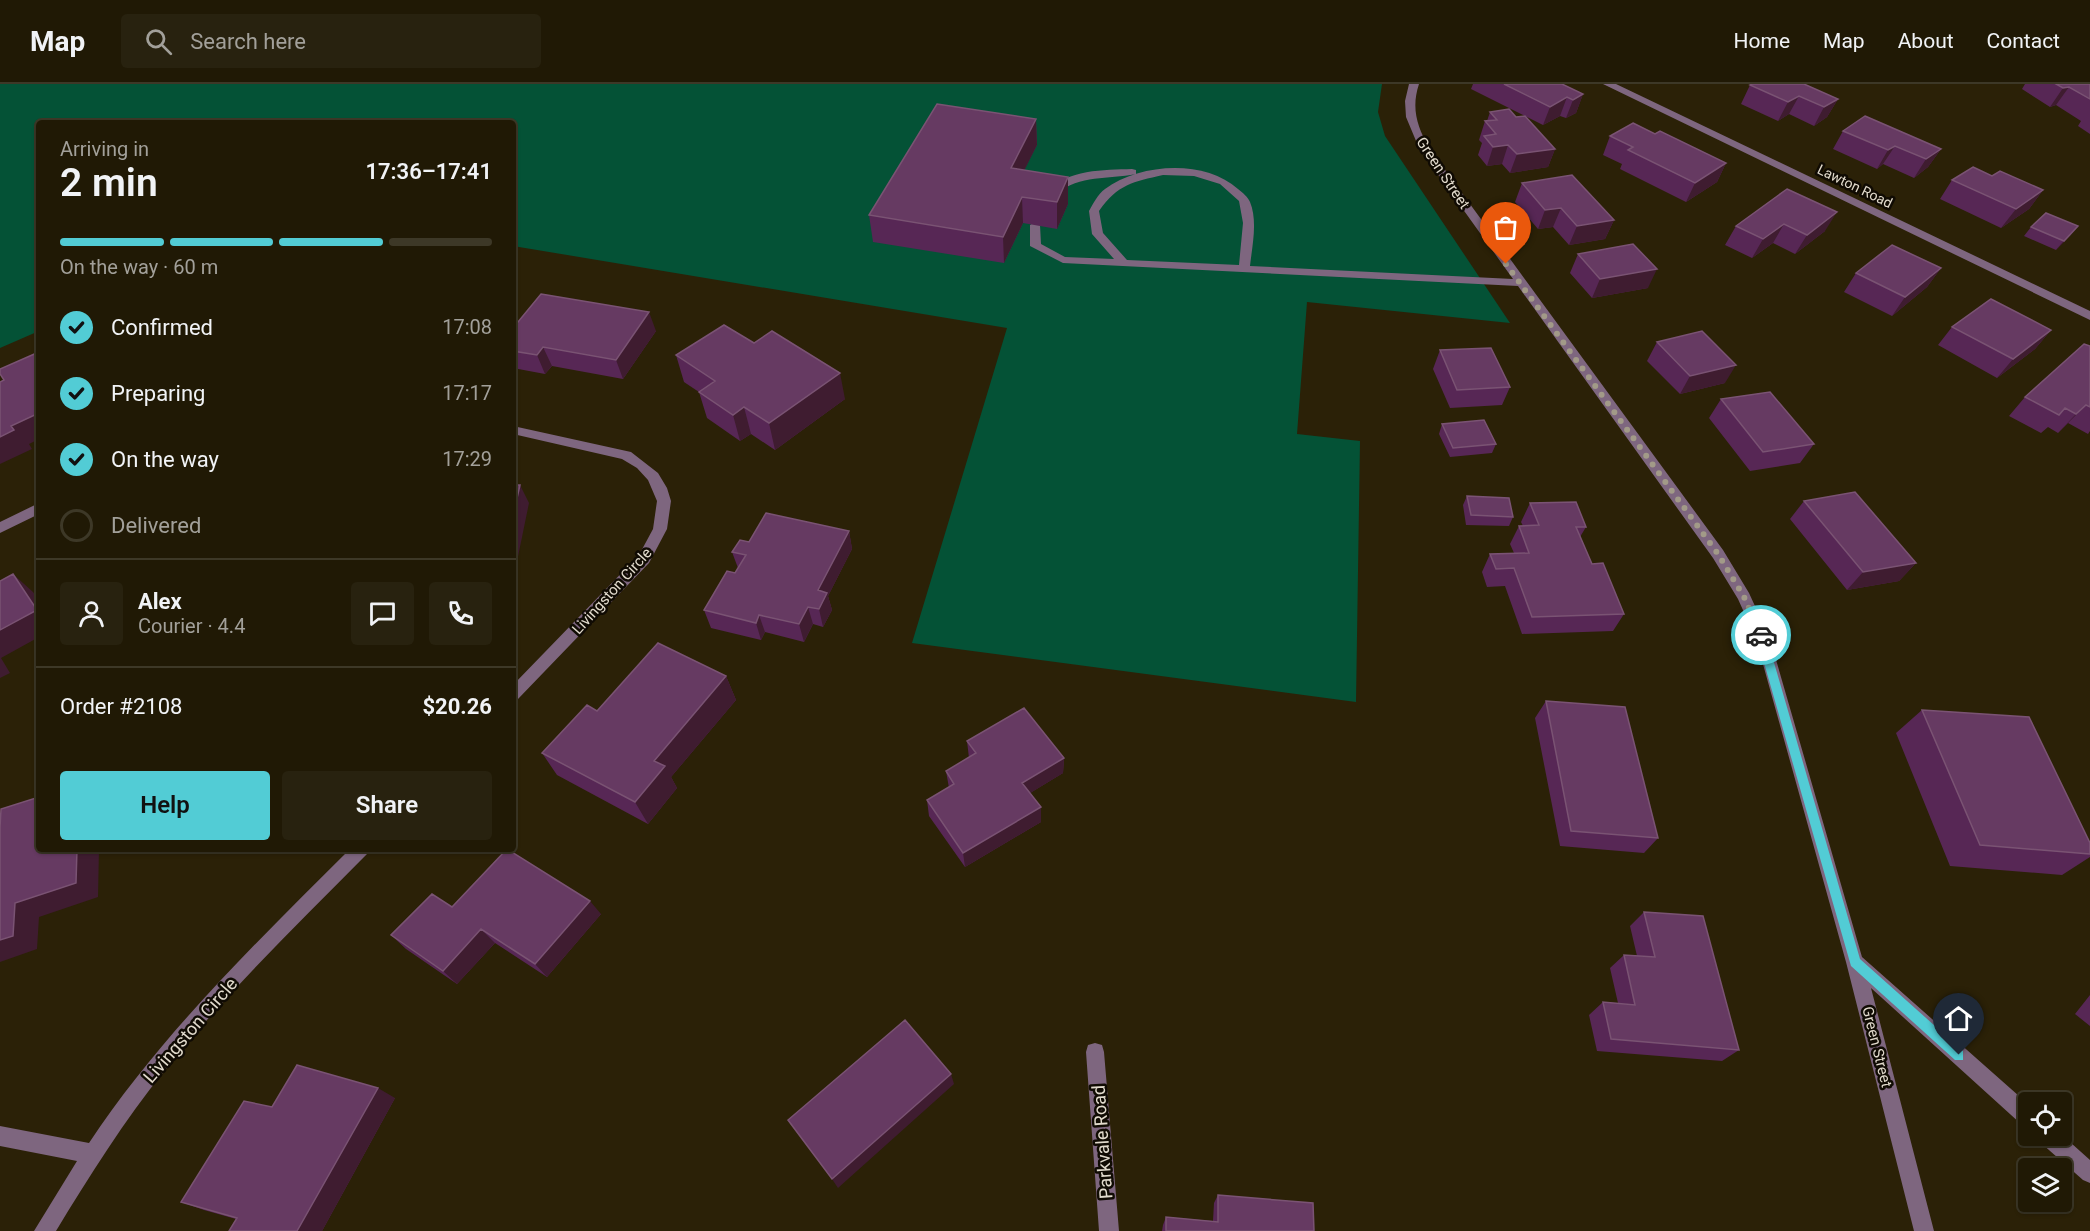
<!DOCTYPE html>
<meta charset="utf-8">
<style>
:root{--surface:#201905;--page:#28220f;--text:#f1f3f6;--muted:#a2a09a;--line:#3d3827;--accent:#52ccd5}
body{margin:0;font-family:Roboto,sans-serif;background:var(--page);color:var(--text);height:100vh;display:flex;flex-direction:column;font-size:22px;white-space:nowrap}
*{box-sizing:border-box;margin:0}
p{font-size:20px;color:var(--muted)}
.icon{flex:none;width:33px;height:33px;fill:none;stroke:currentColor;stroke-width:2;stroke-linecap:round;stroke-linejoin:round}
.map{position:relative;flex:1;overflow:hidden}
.sheet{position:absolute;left:36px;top:36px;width:480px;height:732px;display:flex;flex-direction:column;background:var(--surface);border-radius:6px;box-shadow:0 2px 4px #0004,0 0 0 2px var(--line)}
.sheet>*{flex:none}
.tools{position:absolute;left:2018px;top:1008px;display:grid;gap:12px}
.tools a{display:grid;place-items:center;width:54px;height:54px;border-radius:6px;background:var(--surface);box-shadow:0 2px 4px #0004,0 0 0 2px var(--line);font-size:30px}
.pin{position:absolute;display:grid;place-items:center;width:51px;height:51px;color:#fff;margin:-62px -26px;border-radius:50% 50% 50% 0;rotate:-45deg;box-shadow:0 0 6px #0007}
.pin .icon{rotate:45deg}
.courier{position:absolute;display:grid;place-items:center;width:60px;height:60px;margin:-30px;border:4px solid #52ccd5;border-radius:50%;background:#fff;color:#222;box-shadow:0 2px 8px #0007}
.overview em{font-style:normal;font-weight:600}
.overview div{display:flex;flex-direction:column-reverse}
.overview{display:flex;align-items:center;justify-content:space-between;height:102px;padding:0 24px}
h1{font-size:39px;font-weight:600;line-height:45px}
.bar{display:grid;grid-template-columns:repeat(4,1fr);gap:9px 6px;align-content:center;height:72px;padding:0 24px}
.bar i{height:8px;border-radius:4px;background:var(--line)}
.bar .selected{background:var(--accent)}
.bar p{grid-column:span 4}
.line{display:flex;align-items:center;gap:15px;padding:0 24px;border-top:2px solid var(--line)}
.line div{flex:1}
.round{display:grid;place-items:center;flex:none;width:63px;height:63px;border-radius:6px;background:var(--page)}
ol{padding:0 24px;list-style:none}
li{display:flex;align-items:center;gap:18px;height:66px}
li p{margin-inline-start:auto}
li .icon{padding:6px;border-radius:50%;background:var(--accent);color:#111;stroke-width:4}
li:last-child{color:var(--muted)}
li i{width:33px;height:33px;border:3px solid var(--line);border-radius:50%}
.action{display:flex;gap:12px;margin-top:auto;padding:12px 24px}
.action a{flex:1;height:69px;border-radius:6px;background:var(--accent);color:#111;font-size:24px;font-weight:600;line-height:69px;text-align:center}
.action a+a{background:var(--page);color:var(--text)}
header{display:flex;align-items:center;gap:36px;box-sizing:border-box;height:84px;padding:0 30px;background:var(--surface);border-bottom:2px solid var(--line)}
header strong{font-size:28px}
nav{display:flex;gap:33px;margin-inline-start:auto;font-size:21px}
.search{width:420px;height:54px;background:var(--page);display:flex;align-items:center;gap:15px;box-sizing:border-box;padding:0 21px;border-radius:6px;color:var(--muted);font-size:22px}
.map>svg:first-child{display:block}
.green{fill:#045236}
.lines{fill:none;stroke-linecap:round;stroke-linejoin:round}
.minor{fill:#7e667f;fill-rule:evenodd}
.wall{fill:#572755}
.shaded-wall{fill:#3f1c30}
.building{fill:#663a62;stroke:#7a5373;stroke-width:1.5}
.route{fill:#52ccd5}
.done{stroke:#a29a88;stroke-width:6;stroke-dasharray:0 10.8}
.labels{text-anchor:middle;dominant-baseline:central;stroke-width:5;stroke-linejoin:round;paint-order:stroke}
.far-street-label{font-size:14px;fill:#e2dbcd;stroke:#100b03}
.street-label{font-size:15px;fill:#e2dbcd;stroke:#100b03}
.near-street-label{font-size:18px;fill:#e2dbcd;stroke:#100b03}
</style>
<header>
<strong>Map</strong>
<div class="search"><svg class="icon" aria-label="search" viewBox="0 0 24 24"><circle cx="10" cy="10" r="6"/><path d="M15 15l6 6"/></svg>Search here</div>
<nav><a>Home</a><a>Map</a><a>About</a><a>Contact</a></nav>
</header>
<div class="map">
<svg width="2090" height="1147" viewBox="0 0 2090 1147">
<rect width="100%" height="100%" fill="#2b2107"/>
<path class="green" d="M0 0H1382L1378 28 1385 52 1510 239 1307 218 1297 350 1360 357 1356 618 912 559 1007 244 513 162V39H39V247L0 264Z"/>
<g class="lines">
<path class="minor" d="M1409 0H1419C1411 24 1417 42 1429 64L1723 466 1749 509 1770 555 1862 873 2028 1020V1043L2021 1040 1871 904 1934 1147H1914L1846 878 1756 555 1738 515 1713 474 1518 202 1063 179 1030 162V141L1035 138 1040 141 1041 160 1065 173 1114 175 1092 150 1089 127C1093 120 1098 110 1105 105 1140 79 1205 75 1238 105 1243 109 1248 113 1250 118 1258 137 1252 163 1250 182L1513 195 1419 64 1406 33 1405 17ZM1163 91 1194 92 1220 100 1239 117 1243 139 1239 181 1127 176 1103 149 1099 127C1118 100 1133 98 1163 91Z
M1603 0H1616L2090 227V236Z
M1132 85 1136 86V90C1107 96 1081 90 1056 110L1047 108C1067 85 1104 86 1132 85Z
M513 342 631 368 658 389 667 404 671 417 667 445 649 479 518 615 513 617V601L639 471 653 445 657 417 648 396 637 384 622 375 513 350Z
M39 419V430L0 449V438Z
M350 765H369L367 770C298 840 226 909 165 986 124 1037 90 1091 56 1147H34L77 1077 0 1062V1042L89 1059C162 949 257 858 350 765Z
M1095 959 1102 961 1104 968 1119 1147H1099L1086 968 1088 961Z
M2061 1050 2090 1076V1099L2083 1096 2041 1059 2038 1052Z"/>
</g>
<path class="wall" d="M1473 0H1562L1583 10 1576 29 1566 34 1560 32 1543 41 1525 32 1555 65 1548 83 1510 89 1502 80 1487 82 1478 71 1482 59 1479 56 1485 37H1487L1490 28 1516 33 1525 32 1471 5Z
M2025 0H2090V50L2078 42 2081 37 2056 21 2050 23 2022 5Z
M1750 1 1838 15 1827 33 1814 42 1789 30 1778 37 1741 20Z
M1036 35 1037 61 1024 86 1068 120 1057 145 1023 139 1004 179 873 158 869 131Z
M1843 47 1941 65 1928 83 1914 94 1883 80 1877 85 1833 65Z
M1655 50 1726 79 1717 98 1686 118 1620 85 1622 80 1603 71 1610 52Z
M1992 92 2043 106 2029 125 2001 144 1940 115 1952 96Z
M1522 99 1614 136 1605 155 1569 161 1553 143 1538 145 1515 118Z
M1787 105 1825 147 1795 170 1773 159 1752 174 1725 161 1736 142Z
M2078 142 2056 166 2024 152 2031 143Z
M1578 170 1648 204 1592 214 1570 189Z
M1941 184 1927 203 1892 232 1844 208 1856 189Z
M1952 243 2051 246 2035 265 1997 294 1938 261Z
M513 244 656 247 623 295 552 282 545 290 513 284Z
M1657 258 1725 299 1680 310 1647 277Z
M2090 262V347L2088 350 2068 339 2058 349 2048 343 2041 349 2009 332 2025 313Z
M1440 266 1510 303 1502 321 1450 324 1433 285Z
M676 271 845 315 775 366 751 350 740 357 707 334 699 308 684 298Z
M1721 315 1814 360 1800 379 1750 387 1709 334Z
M1442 340 1496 360 1492 369 1450 373 1439 350Z
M1467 412 1513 433 1509 442 1466 441 1463 421Z
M1804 417 1916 479 1899 497 1847 506 1790 435Z
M1530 419 1586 443 1580 453 1592 480 1624 530 1613 547 1522 550 1505 502 1487 503 1482 488 1490 470 1514 469 1510 460 1519 442H1523L1521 438Z
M849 447 852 465 828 512 832 526 823 543 813 540 804 558 765 548 761 556 711 544 704 526 735 489 738 484 732 468 749 458Z
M726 592 736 616 671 693 677 704 648 740 557 691 542 669 597 627Z
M1546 617 1658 754 1644 769 1560 762 1535 634Z
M1922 626 2090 759V773L2062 791 1950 782 1896 649Z
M967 657 1064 674 1063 689 1030 709 1041 723V738L965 783 929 732 927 716 949 704 946 687 969 674Z
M452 823 601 830 547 893 495 859 457 900 406 865 391 851Z
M1644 828 1739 966 1722 977 1597 967 1589 931 1603 918 1618 919 1610 884 1624 871 1637 872 1630 842Z
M2090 911V942L2075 930Z
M395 1014 322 1147H229L236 1135 204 1126 181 1118 272 1023Z
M1218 1111 1314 1147H1162L1163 1141 1166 1133 1213 1137 1214 1119Z"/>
<path class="shaded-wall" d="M2069 3 2056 21 2050 23 2063 4Z
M1583 10 1576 29 1566 34 1573 16Z
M1799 12 1789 30 1778 37 1788 18Z
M1567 13 1560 32 1543 41 1550 23Z
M1838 15 1827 33 1814 42 1824 23Z
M1036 35 1037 61 1012 111 1011 84Z
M1508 61 1502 80 1487 82 1493 63Z
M1895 62 1883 80 1877 85 1888 66Z
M1555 65 1548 83 1510 89 1517 70Z
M1941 65 1928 83 1914 94 1926 75Z
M1726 79 1717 98 1686 118 1695 99Z
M1068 93V120L1057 145V118Z
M2043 106 2029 125 2001 144 2016 125Z
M1022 113 1023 139 1004 179 1003 153Z
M1561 124 1553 143 1538 145 1545 126Z
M1837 128 1825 147 1795 170 1807 151Z
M1614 136 1605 155 1569 161 1577 142Z
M1784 140 1773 159 1752 174 1763 155Z
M2078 142 2070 152 2056 166 2064 157Z
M1941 184 1927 203 1892 232 1905 213Z
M1657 185 1648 204 1592 214 1600 195Z
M649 228 656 247 623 295 616 276Z
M2051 246 2035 265 1997 294 2013 275Z
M543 263 552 282 545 290 537 271Z
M1736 281 1725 299 1680 310 1690 292Z
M840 289 845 315 775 366 769 339Z
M2086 321 2058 349 2076 330Z
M744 323 751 350 740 357 733 331Z
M39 329V355L29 360 32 365 0 380V353L11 342Z
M520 401 529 419 513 497V432Z
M849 447 852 465 828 512 832 526 823 543 819 525 818 506Z
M1916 479 1899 497 1847 506 1863 488Z
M13 490 33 508 39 517V553L1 574 10 589 0 594V546Z
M808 523 813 540 804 558 799 540Z
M759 531 765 548 761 556 756 539Z
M726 592 736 616 671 693 677 704 648 740 635 718 654 677Z
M1064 674 1063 689 1022 714V699Z
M1041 723V738L965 783 963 769Z
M77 765H99L98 813 39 833 37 865 0 878V856L15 819Z
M590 817 601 830 547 893 535 880Z
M481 845 495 859 457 900 443 887Z
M951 990 954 1000 838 1104 832 1095Z
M378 1004 395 1014 322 1147H297Z"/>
<path class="building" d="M1504 0H1562L1583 10 1573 16 1567 13 1550 23Z
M1752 0H1804L1838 15 1824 23 1799 12 1788 18 1750 1Z
M2056 0H2090V15L2069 3 2063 4Z
M937 20 1036 35 1011 84 1068 93 1057 118 1022 113 1003 153 869 131Z
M1509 25 1516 33 1525 32 1555 65 1517 70 1508 61 1493 63 1484 52 1496 50 1485 37 1497 36 1490 28Z
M1865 32 1941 65 1926 75 1895 62 1888 66 1843 47Z
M1633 39 1655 50 1660 47 1726 79 1695 99 1628 66 1633 63 1610 52Z
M1973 83 1992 92 2000 87 2043 106 2016 125 1952 96Z
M1572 91 1614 136 1577 142 1561 124 1545 126 1522 99Z
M1787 105 1837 128 1807 151 1784 140 1763 155 1736 142Z
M2046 129 2078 142 2064 157 2031 143Z
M1633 160 1657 185 1600 195 1578 170Z
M1892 161 1941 184 1905 213 1856 189Z
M541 210 649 228 616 276 543 263 537 271 513 267V244Z
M1991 215 2051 246 2013 275 1952 243Z
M724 241 754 259 772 247 840 289 769 339 744 323 733 331 699 308 715 297 676 271Z
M1702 247 1736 281 1690 292 1657 258Z
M2084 260 2090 262V323L2086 321 2076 330 2065 324 2059 331 2025 313Z
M1491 264 1510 303 1457 306 1440 266Z
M39 268V329L11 342 14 346 0 353V298L4 296 0 290V285Z
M1770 308 1814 360 1763 368 1721 315Z
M1484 336 1496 360 1453 364 1442 340Z
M513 401H520L513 432Z
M1855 408 1916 479 1863 488 1804 417Z
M1467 412 1509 414 1513 433 1471 431Z
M1576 418 1586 443H1576L1592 480 1603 479 1624 530 1532 533 1514 484 1496 485 1490 470 1529 469 1519 442 1539 441 1530 419Z
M766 429 849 447 818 506 827 509 819 525 808 523 799 540 759 531 756 539 704 526 727 487 735 489 746 471 732 468 740 456 749 458Z
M13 490 37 526 0 546V497Z
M658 559 726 592 654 677 665 682 635 718 542 669 587 621 597 627Z
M1546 617 1625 623 1658 754 1571 747Z
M1024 624 1064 674 1022 699 1041 723 963 769 927 716 954 700 946 687 976 669 967 657Z
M1922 626 2029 633 2090 759V770L1980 761Z
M39 713V765H77L76 799 15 819 13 852 0 856V744L1 725Z
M507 765 590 817 535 880 481 845 443 887 391 851 432 810 452 823Z
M1644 828 1703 832 1739 966 1611 955 1603 918 1635 921 1624 871 1655 873Z
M905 936 951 990 832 1095 788 1036Z
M297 981 378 1004 297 1147H229L237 1134 181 1118 244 1017 272 1023Z
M1218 1111 1313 1119 1314 1147H1166V1133L1218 1138Z"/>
<path class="route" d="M1761 547 1766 551 1860 875 1963 967V976H1955L1851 882 1756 551Z"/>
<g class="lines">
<path class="done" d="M1506 180 1718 470 1744 513 1761 551"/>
</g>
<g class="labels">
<g class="far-street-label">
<text transform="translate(1855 102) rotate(26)">Lawton Road</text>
</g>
<g class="street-label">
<text transform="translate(1443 89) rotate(56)">Green Street</text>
<text transform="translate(612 507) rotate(-48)">Livingston Circle</text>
<text transform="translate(1877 963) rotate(76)">Green Street</text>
</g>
<g class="near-street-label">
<text transform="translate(190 946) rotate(-49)">Livingston Circle</text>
<text transform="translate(1102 1058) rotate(-94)">Parkvale Road</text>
</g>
</g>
</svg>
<div class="tools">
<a><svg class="icon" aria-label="locate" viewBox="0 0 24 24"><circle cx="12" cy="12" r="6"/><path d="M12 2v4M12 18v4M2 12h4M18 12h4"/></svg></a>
<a><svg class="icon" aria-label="layers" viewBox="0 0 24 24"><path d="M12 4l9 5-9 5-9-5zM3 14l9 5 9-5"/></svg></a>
</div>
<div class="pin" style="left:1506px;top:180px;background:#ea580c"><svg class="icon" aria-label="bag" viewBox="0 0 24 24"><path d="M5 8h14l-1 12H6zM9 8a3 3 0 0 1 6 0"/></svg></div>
<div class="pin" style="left:1959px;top:971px;background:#1f2937"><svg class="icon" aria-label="home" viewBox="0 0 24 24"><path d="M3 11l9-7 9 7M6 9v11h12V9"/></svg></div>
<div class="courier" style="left:1761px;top:551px"><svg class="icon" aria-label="car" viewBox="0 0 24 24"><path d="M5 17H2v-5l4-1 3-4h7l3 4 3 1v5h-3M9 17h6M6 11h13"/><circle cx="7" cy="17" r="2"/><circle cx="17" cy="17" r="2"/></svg></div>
<section class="sheet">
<div class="overview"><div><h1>2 min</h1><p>Arriving in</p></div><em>17:36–17:41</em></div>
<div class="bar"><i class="selected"></i><i class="selected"></i><i class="selected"></i><i></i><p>On the way · 60 m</p></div>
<ol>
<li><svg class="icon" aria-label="check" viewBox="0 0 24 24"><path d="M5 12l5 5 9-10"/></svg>Confirmed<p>17:08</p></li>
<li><svg class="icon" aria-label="check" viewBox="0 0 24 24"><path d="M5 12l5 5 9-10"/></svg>Preparing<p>17:17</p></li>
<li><svg class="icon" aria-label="check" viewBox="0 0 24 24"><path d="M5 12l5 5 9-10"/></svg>On the way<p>17:29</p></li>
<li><i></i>Delivered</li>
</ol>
<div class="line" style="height:108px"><a class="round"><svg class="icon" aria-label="person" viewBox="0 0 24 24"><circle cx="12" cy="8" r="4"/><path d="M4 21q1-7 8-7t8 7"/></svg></a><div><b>Alex</b><p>Courier · 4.4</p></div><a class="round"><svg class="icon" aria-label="chat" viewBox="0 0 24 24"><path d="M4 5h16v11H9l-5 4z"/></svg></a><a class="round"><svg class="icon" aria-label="phone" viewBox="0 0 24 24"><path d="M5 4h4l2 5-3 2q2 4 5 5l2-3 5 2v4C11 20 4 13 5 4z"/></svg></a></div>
<div class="line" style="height:78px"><div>Order #2108</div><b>$20.26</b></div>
<div class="action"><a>Help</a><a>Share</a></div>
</section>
</div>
